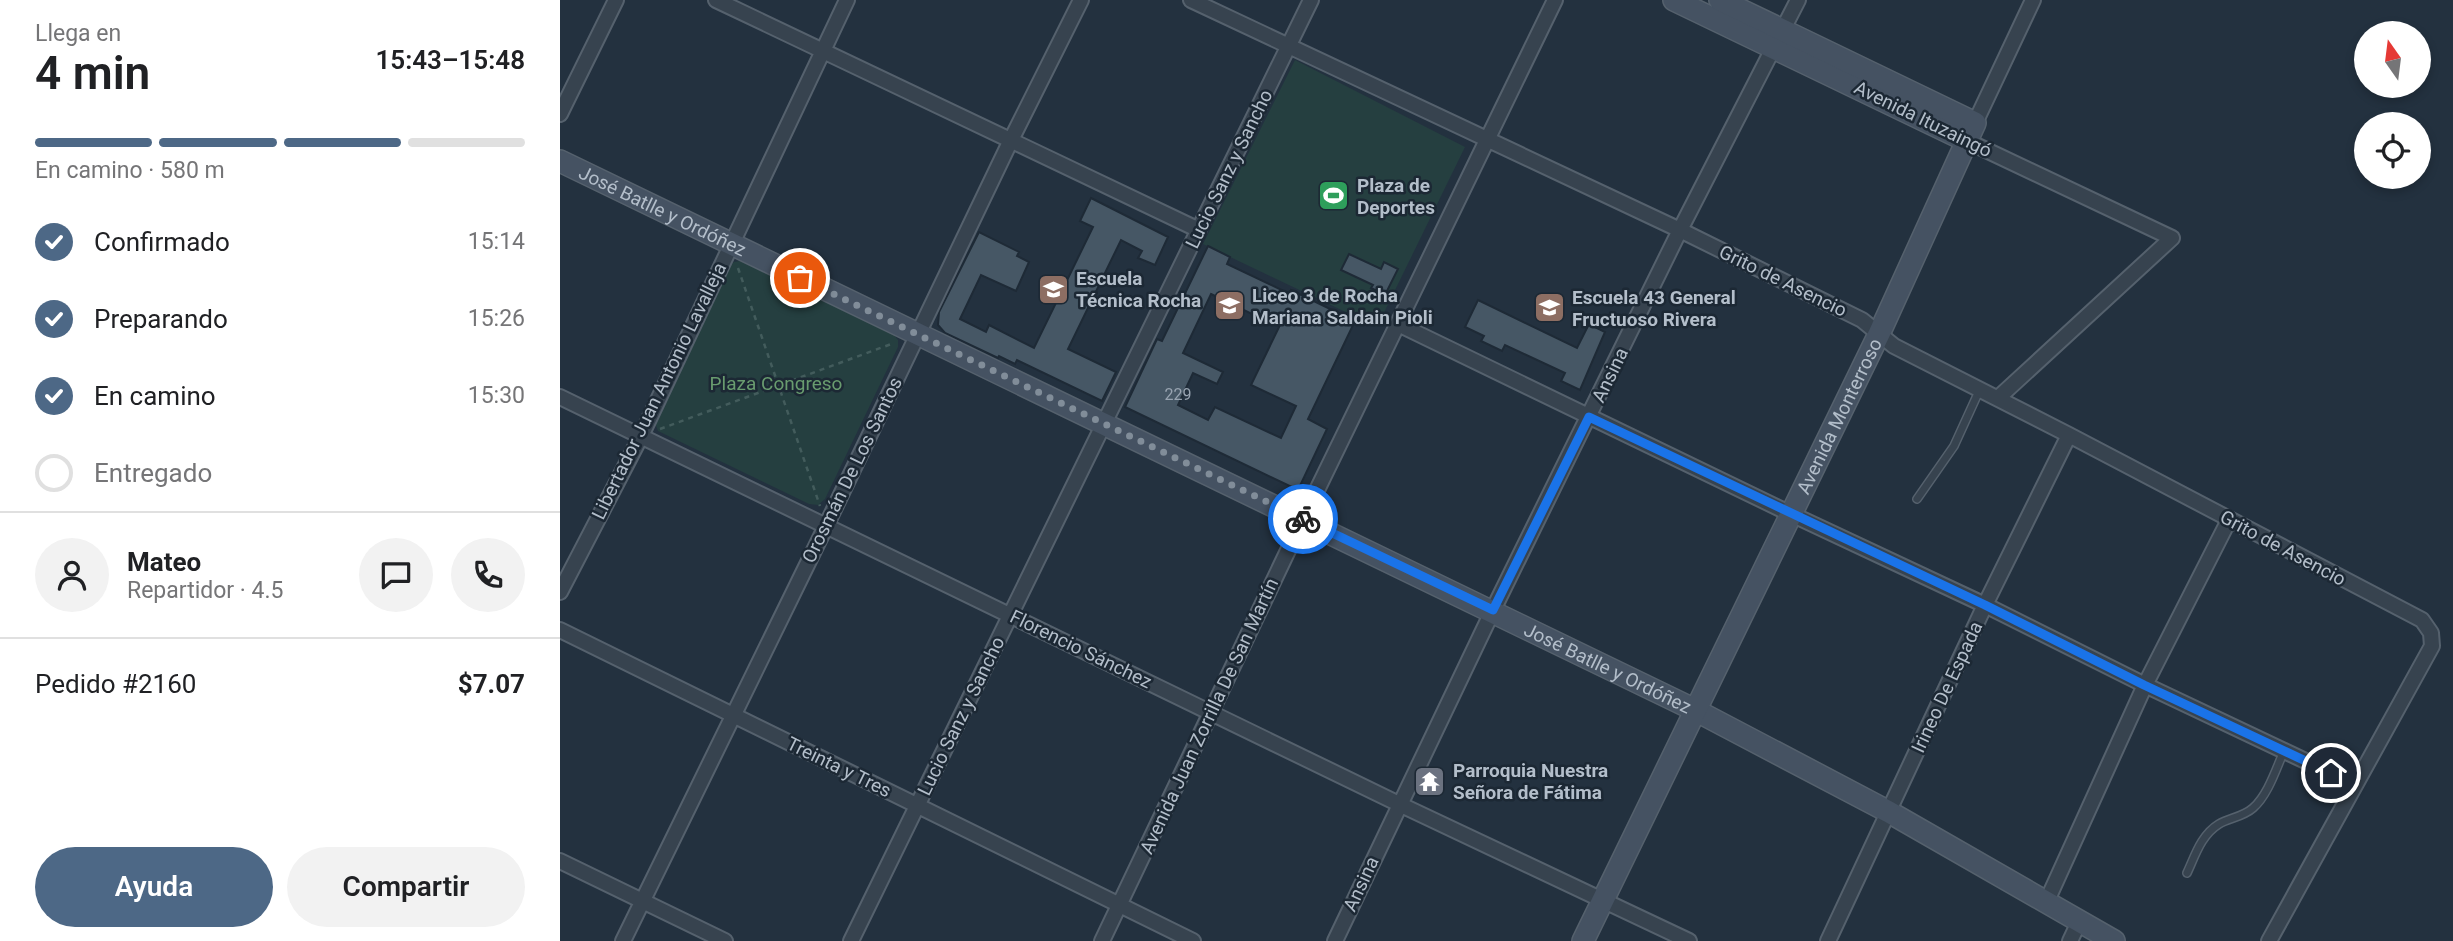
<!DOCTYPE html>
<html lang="es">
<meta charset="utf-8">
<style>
:root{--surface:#fff;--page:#f2f2f2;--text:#202124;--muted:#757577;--line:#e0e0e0;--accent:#4d6886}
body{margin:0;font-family:Roboto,sans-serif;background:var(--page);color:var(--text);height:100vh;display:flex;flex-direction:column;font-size:26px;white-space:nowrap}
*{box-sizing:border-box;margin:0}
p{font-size:23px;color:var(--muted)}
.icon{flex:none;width:38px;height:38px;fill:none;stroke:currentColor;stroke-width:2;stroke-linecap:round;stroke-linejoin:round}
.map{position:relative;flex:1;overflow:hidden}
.drawer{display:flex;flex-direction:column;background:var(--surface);width:560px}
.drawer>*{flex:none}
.needle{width:46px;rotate:346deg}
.controls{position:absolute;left:1794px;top:21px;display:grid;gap:14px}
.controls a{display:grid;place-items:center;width:77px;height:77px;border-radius:50%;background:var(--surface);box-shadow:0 4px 10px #0003;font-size:35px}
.pin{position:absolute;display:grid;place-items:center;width:60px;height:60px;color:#fff;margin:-30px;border:4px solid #fff;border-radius:50%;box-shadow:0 2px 7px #0007}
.courier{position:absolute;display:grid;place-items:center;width:70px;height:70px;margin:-35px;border:5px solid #1a73e8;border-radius:50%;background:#fff;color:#222;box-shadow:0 2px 9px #0007}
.head em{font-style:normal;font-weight:600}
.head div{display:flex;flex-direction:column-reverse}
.head{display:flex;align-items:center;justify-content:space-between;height:119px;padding:0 35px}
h1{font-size:46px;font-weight:600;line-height:52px}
.bar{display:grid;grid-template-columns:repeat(4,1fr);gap:10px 7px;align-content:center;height:84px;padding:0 35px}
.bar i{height:9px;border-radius:5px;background:var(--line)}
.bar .active{background:var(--accent)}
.bar p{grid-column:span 4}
.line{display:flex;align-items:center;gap:18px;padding:0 35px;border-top:2px solid var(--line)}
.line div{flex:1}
.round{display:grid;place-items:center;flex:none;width:74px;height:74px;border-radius:37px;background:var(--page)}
ol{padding:0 35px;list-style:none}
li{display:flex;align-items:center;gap:21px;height:77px}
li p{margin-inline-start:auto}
li .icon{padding:7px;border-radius:50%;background:var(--accent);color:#fff;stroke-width:4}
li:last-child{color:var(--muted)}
li i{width:38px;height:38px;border:4px solid var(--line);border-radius:50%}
.cta{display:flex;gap:14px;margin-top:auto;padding:14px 35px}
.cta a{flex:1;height:80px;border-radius:42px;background:var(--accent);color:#fff;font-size:28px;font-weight:600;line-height:80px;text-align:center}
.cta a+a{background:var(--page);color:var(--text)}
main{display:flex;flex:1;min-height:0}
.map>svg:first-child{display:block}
.green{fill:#253f40}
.building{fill:#465765;stroke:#1e2a36;stroke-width:2;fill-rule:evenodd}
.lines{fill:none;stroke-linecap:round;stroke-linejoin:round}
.lane-casing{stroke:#55616d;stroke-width:10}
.street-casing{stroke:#55616d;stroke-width:18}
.secondary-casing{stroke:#55616d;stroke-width:24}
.path{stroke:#435c5c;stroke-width:2.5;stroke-dasharray:5 5;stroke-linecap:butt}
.lane{stroke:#37434f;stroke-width:7}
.street{stroke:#37434f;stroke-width:14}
.secondary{stroke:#455262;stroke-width:21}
.done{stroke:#818d99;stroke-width:7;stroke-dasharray:0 12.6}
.route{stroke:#1a73e8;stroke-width:9}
.labels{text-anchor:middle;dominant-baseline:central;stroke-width:5;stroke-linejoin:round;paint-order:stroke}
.number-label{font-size:16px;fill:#98a4b1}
.street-label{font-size:19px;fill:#b3beca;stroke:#1c2834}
.poi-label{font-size:19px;font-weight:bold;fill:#b3beca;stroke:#1c2834;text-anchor:start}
.park-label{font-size:19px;fill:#699c6f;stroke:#1c2834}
</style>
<main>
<section class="drawer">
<div class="head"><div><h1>4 min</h1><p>Llega en</p></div><em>15:43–15:48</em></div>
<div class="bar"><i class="active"></i><i class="active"></i><i class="active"></i><i></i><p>En camino · 580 m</p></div>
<ol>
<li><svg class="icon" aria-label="check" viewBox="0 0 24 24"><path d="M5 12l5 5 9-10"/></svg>Confirmado<p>15:14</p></li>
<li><svg class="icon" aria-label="check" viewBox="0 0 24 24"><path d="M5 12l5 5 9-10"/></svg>Preparando<p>15:26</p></li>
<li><svg class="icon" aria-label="check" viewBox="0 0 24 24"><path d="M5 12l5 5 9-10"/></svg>En camino<p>15:30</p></li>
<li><i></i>Entregado</li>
</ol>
<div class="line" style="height:126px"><a class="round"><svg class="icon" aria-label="person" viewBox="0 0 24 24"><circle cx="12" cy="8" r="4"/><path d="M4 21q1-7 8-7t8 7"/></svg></a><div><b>Mateo</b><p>Repartidor · 4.5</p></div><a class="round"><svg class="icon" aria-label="chat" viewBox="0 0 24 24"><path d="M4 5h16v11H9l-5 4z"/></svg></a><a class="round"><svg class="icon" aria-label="phone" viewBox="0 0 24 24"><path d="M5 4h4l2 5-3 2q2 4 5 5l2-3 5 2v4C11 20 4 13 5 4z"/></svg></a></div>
<div class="line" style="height:91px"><div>Pedido #2160</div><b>$7.07</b></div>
<div class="cta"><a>Ayuda</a><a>Compartir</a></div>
</section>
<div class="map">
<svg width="1893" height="941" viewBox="0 0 1893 941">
<rect width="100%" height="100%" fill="#23313f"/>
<path class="green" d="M735 60 905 147 817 327 643 244Z
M180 261 334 335 338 340V347L265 499 258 505 249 504 98 431 94 420 169 266 174 262Z"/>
<path class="building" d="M531 198 608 237 595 265 578 258 582 251 561 240 508 349 556 372 542 401 457 360 455 364 439 356 438 358 385 333 378 325 379 312 419 232 459 252 457 256 469 262 456 291 421 275 400 319 426 332 429 325 474 348 533 227 520 221Z
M648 246 670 257 667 264 730 294 731 290 795 321 748 419 767 429 738 490 565 407 597 339 602 341ZM651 294 700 318 702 314 721 323 691 385 736 406 721 438 655 407 648 420 618 405 633 373 657 384 663 372 623 353Z
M789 254 821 269 824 262 838 269 825 295 811 288 813 285 781 270Z
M918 300 1017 348 1029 324 1045 332 1020 390 1001 381 1005 373 945 345 942 351 921 341 924 336 905 327Z"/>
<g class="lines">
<defs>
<path id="lane" d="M1357 499 1394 446 1420 389
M1627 873C1635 856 1641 835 1659 824 1669 818 1683 817 1693 808 1708 795 1716 769 1724 751"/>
<path id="street" d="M156 0 639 230
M631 0 1120 230 1302 320 1334 346 1509 435 1862 620 1871 633 1872 646 1709 941
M0 114 56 0
M1415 123 1473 0
M1407 141 1612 238 1438 398
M838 324 1231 514 1425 605 1585 685 1794 784
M0 397 839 804 1129 941
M0 592 81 436 287 0
M0 630 633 941
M0 861 165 941
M1486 903 1585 685 1669 520
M63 941 266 526 451 140 521 0
M291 941 751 0
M542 941 743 519 995 0
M775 941 933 610 1120 230 1238 0
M1268 941 1425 605 1509 435
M1510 941 1519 922"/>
<g id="secondary">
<path d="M1114 0 1407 141"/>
<path id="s1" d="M0 161 1135 710 1329 812 1554 941"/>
<path id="s2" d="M1023 941 1319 334 1415 123 1160 0"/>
</g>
</defs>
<use href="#lane" class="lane-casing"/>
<use href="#street" class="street-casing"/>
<use href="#secondary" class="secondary-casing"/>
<path class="path" d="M178 268 260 506
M100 429 334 343"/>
<use href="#lane" class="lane"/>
<use href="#street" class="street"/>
<use href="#secondary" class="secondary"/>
</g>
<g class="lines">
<path class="done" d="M240 278 743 519"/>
<path class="route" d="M743 519 933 610 1029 417 1425 605 1584 685 1771 773"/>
</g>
<defs>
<symbol id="stadium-square" viewBox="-11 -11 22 22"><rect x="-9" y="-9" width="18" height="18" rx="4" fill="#2e9e5b" stroke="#1c2834"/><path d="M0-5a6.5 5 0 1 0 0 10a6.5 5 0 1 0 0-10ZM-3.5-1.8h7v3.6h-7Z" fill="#fff"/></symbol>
<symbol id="school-square" viewBox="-11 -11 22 22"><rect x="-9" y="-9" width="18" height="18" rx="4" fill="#8d6e63" stroke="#1c2834"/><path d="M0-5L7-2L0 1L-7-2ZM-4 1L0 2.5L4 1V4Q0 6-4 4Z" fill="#fff"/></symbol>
<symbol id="temple-square" viewBox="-11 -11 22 22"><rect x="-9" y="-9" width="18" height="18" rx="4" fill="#6b7280" stroke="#1c2834"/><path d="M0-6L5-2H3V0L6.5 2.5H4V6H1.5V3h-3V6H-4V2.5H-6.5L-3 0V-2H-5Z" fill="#fff"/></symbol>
</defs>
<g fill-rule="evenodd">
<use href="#stadium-square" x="756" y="178" width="35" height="35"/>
<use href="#school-square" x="476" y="272" width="35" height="35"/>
<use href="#school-square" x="652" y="288" width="35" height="35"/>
<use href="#school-square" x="972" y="290" width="35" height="35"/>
<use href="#temple-square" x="852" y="764" width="35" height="35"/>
</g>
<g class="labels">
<g class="number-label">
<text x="618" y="394">229</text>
</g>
<g class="street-label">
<text transform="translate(1363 119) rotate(26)">Avenida Ituzaingó</text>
<text transform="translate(669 169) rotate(-64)">Lucio Sanz y Sancho</text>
<text stroke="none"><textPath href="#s1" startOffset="114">José Batlle y Ordóñez</textPath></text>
<text transform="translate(1223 281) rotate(26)">Grito de Asencio</text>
<text transform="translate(1050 375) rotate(-64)">Ansina</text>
<text transform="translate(99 391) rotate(-64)">Libertador Juan Antonio Lavalleja</text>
<text stroke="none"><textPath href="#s2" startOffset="584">Avenida Monterroso</textPath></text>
<text transform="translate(292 470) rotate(-64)">Orosmán De Los Santos</text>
<text transform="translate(1723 548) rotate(28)">Grito de Asencio</text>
<text transform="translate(521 649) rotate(26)">Florencio Sánchez</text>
<text stroke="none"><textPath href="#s1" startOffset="1164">José Batlle y Ordóñez</textPath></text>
<text transform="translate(1387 687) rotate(-65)">Irineo De Espada</text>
<text transform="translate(401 716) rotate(-64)">Lucio Sanz y Sancho</text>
<text transform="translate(649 716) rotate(-65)">Avenida Juan Zorrilla De San Martín</text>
<text transform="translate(279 767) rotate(26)">Treinta y Tres</text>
<text transform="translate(801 884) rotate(-65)">Ansina</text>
</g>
<g class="poi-label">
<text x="797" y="185">Plaza de<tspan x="797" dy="22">Deportes</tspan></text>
<text x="516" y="278">Escuela<tspan x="516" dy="22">Técnica Rocha</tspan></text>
<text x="692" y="295">Liceo 3 de Rocha<tspan x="692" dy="22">Mariana Saldain Pioli</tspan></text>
<text x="1012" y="297">Escuela 43 General<tspan x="1012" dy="22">Fructuoso Rivera</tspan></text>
<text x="893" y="770">Parroquia Nuestra<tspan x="893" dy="22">Señora de Fátima</tspan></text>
</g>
<g class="park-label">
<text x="216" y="383">Plaza Congreso</text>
</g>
</g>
</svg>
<div class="controls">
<a><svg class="needle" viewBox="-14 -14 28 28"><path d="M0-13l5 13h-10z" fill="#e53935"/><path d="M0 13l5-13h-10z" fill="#757577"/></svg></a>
<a><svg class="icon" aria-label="locate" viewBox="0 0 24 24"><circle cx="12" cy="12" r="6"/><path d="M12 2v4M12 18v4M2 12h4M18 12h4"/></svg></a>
</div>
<div class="pin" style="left:240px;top:278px;background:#ea580c"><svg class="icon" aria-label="bag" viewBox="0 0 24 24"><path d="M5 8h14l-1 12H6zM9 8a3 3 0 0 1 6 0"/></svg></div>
<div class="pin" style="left:1771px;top:773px;background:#1f2937"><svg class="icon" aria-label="home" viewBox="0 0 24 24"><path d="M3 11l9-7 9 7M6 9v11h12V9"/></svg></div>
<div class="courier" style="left:743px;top:519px"><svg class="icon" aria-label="bike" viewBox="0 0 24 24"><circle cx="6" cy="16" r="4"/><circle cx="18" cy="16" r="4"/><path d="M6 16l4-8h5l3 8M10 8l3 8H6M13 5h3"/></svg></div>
</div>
</main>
